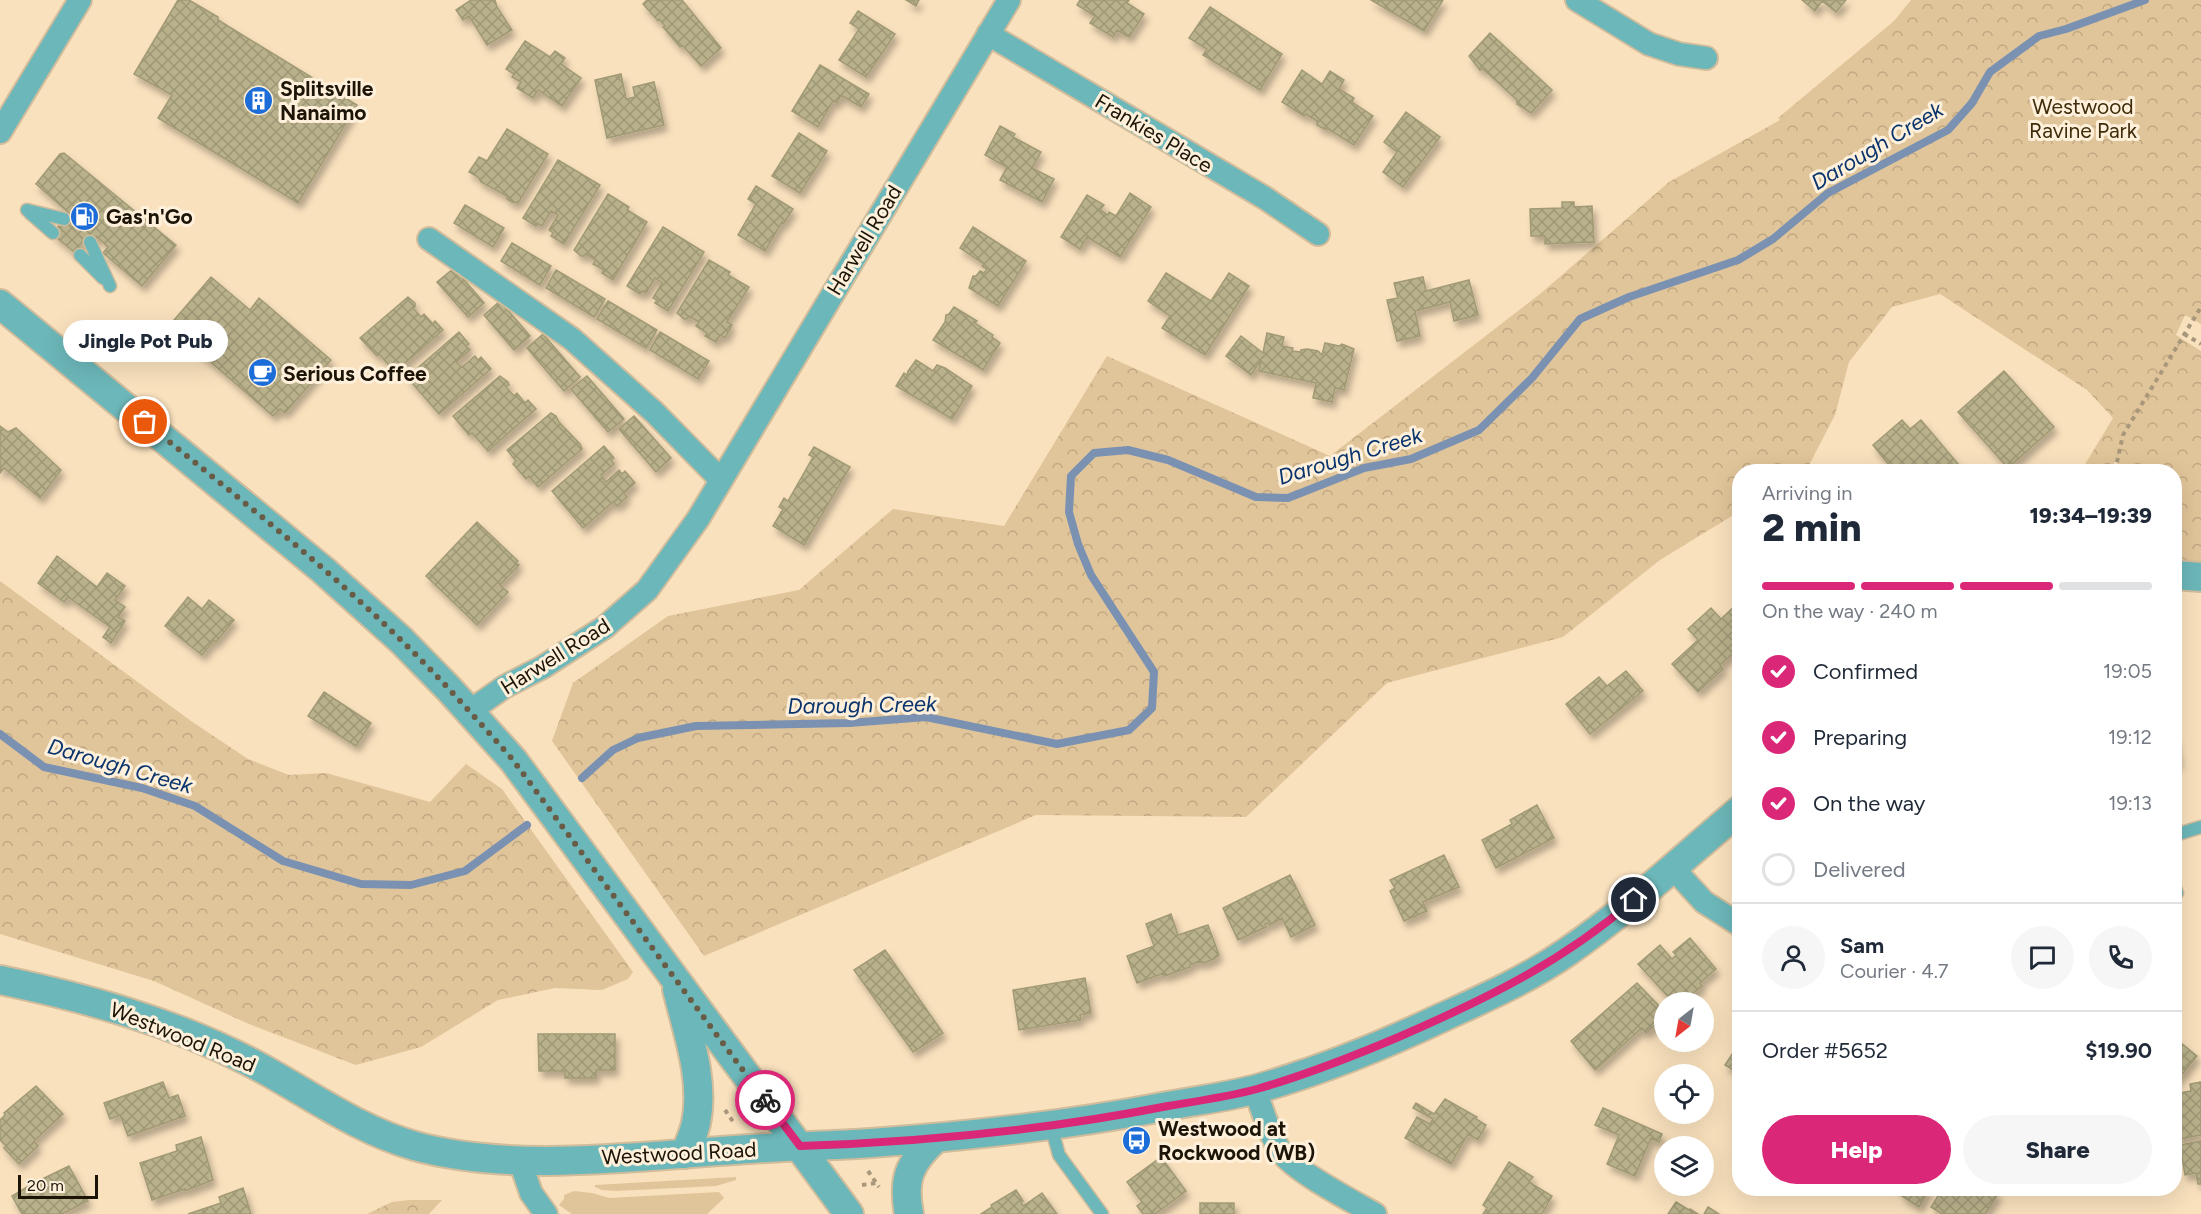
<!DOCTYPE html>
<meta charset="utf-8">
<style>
:root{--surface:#fff;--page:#f6f6f7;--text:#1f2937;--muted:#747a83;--line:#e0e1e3;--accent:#db2777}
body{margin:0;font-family:Figtree,sans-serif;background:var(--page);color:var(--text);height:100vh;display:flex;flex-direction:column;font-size:22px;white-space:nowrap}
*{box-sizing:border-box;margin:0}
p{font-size:20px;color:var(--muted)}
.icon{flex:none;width:33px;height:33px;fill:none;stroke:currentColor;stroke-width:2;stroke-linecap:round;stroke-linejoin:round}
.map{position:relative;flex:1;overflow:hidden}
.sheet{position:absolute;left:1732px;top:464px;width:450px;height:732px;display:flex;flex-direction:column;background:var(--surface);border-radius:24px;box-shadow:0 6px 24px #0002}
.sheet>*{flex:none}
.needle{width:39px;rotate:211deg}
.controls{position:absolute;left:1654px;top:992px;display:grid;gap:12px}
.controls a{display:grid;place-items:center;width:60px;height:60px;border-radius:50%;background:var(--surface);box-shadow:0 6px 24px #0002;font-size:30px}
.scale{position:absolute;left:18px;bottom:15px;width:80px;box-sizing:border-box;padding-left:6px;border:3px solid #1c1407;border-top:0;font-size:16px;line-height:21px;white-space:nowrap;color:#1c1407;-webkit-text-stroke:4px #fef0da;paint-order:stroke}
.pin{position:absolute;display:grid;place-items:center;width:51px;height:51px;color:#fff;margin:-26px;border:3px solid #fff;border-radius:50%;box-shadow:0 2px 6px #0007}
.courier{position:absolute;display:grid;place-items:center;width:60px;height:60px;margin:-30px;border:4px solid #db2777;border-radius:50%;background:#fff;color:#222;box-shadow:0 2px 8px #0007}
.bubble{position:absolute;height:42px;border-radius:21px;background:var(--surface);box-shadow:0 6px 24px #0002;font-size:20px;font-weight:800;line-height:42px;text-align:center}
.overview em{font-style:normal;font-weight:800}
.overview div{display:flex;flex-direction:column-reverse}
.overview{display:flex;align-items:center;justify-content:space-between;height:102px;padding:0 30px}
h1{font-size:39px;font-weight:800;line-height:45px}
.bar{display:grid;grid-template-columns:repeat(4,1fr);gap:9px 6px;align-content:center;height:72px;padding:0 30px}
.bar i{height:8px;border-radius:4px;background:var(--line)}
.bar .on{background:var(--accent)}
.bar p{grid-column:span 4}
.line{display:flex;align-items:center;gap:15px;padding:0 30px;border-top:2px solid var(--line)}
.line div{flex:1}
.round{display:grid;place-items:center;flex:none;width:63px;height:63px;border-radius:32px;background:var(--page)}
ol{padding:0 30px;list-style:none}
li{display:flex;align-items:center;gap:18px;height:66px}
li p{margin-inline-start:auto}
li .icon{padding:6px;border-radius:50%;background:var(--accent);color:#fff;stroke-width:4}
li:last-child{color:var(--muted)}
li i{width:33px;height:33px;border:3px solid var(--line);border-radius:50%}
.primary-button{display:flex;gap:12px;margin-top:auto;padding:12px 30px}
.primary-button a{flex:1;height:69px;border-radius:36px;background:var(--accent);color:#fff;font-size:24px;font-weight:800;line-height:69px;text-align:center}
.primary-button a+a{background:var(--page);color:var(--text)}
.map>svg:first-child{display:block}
.green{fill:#e1c59a}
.forest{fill:url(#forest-crowns)}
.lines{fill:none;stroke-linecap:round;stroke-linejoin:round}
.stream{stroke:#7a91b2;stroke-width:8}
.building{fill:url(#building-cross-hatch);stroke:#a19a74;stroke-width:1.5;filter:url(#shadow)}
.service-casing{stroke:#d1bc9c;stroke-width:15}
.minor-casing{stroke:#d1bc9c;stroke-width:26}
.tertiary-casing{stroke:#d1bc9c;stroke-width:32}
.path{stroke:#a9977b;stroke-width:4;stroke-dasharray:4.5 4.5;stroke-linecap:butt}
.service{stroke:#6cb7b9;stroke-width:12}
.minor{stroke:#6cb7b9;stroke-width:22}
.tertiary{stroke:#6cb7b9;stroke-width:28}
.done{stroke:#695c47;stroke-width:6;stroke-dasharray:0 10.8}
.route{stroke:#db2777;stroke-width:8}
.labels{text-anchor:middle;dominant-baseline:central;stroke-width:6;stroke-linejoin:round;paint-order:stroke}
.poi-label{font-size:21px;font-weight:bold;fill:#1c1407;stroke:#fef0da;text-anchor:start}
.park-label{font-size:21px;fill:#3f2c0b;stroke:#fef0da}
.street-label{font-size:21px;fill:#1c1407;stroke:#fef0da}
.water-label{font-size:22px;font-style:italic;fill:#0a346d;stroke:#fef0da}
</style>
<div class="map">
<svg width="2201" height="1214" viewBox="0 0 2201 1214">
<defs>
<pattern id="forest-crowns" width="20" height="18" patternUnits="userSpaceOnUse" patternTransform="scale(1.5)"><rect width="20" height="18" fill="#e1c59a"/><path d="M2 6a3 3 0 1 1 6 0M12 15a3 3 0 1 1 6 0" fill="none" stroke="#c0a883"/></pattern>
<pattern id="building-cross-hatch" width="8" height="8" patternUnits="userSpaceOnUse" patternTransform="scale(1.5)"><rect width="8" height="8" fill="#b9b18b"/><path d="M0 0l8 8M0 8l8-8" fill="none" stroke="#9e9776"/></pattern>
<filter id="shadow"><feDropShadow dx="3.5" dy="6" stdDeviation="3" flood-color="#0004"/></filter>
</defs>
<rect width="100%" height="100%" fill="#f9e1bd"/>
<path class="green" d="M736 1177V1180L716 1186 616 1191 602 1190 595 1187V1185Z
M574 1191 592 1193 609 1198 719 1192 724 1198 707 1214H572L559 1205 564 1199V1195Z"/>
<path class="forest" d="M1911 0H2201V324L2185 315 2176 335 2201 351V562L2175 561V471H2118L2117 459 2109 471H2081L2113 418 2087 390 1940 294 1892 307 1849 362 1835 415 1806 471H1740V511L1660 560 1563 637 1387 683 1246 817 1036 815 704 956 552 741 573 683 668 616 799 590 893 509 1004 526 1107 356 1330 456 1540 294 1669 182 1780 120 1778 118 1894 21Z
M0 581 191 721 248 759 289 775 326 773 430 802 466 764 502 789 633 972 628 979 602 990 555 988 498 1000 421 1047 356 1065 249 1024 154 981 0 934Z
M409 1200H442L429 1214H367L392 1202Z"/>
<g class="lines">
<path class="stream" d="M0 734 44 767 142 788 195 806 283 861 361 884 411 885 465 871 527 825
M582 778 613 750 638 738 696 726 849 723 926 717 1057 744 1129 730 1152 708 1154 672 1091 575 1078 544 1069 512 1071 476 1094 453 1128 450 1168 460 1256 497 1288 498 1364 468 1411 459 1479 430 1532 378 1580 319 1629 297 1738 260 1773 239 1828 193 1948 130 1972 103 1990 72 2039 36 2066 29 2145 0"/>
</g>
<path class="building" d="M178 0H189L218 17V20L357 105 298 203 158 118 172 95 134 74Z
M471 0H495L497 7 512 30 487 45 469 16 463 20 456 10Z
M647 0H682L721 48 701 66 683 46 680 47 663 27 665 26 659 19 658 21 643 4Z
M906 0H919L916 6Z
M1080 0H1129L1127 3 1144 14 1129 37 1117 30 1113 37 1090 23 1095 16 1077 5Z
M1371 0H1443L1424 31Z
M1802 0H1846L1836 12 1822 1 1815 11Z
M1210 7 1282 54 1260 90 1203 55 1207 49 1189 38Z
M858 11 895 34 866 77 839 60 859 29 850 23Z
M1490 33 1552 90 1531 113 1517 104V100L1483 69 1480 70 1469 56Z
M525 41 550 57 555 51 565 58 561 64 581 78 562 106 538 90 533 98 517 88 521 82 512 77 514 74 506 69Z
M820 65 869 94 861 107 841 95 837 103 833 101 818 127 792 111Z
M1302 70 1322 84 1330 71 1344 80 1339 89 1354 98 1352 102 1373 116 1354 145 1328 129H1324L1317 125V121L1306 114 1304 116 1282 102Z
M621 74 626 99 635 97 633 87 654 82 664 125 607 138 595 80Z
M1406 112 1440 137 1403 187 1383 172 1397 152 1384 142Z
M1000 126 1015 134 1013 137 1041 152 1032 168 1054 179 1042 202 1000 180 1007 167 985 155Z
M507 129 548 154 518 203 512 202 507 199V196L481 182 478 177 469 172 479 157 487 161Z
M799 133 827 151 800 193 772 176Z
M64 153 176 245 142 286 103 253 108 247 96 236 79 256 52 234 69 213 36 184 60 154Z
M558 160 600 185 564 244 551 236 553 233 549 230 558 215 551 211 542 226 537 223 536 226 523 218Z
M756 186 793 209 784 223 782 222 765 251 738 235 756 204 748 199Z
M1130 193 1151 207 1120 257 1087 237 1080 249 1061 237 1087 195 1104 205 1100 210 1108 215 1109 212 1116 216Z
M608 194 629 207 627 210 647 222 613 280 602 273 604 270 593 264 596 260 586 254 584 256H581L574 250Z
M1562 202H1574V207L1592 206 1594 242 1545 244V236H1531L1530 209 1562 208Z
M465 205 504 228 493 247 454 223Z
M663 227 704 252 668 311 655 303 657 300 653 298 662 283 655 278 646 293 642 291 640 294 627 286Z
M973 227 1026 261 998 306 969 288 973 276H976L980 271 984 273 987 269 982 266 984 264 960 248Z
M512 243 551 266 540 285 501 261Z
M709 260 730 272 728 275 749 287 727 322 732 325 725 338 720 335 716 342 705 336 707 333 696 326 699 322 689 316 687 319H684L677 313Z
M454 268 484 303 468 317 437 282Z
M556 270 605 299 594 317 546 288Z
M1166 273 1211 301 1229 273 1249 286 1205 355 1162 328 1170 316 1148 301Z
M211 277 250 310 259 298 331 360 285 413 280 409 273 416 169 326Z
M1423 277 1426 291 1469 280 1478 315 1454 321 1450 302 1415 311 1420 336 1397 341 1387 300 1398 298 1394 283Z
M408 297 415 303V307L413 308 421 317 424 314 433 324 435 321 443 330 395 372 379 354 377 356 360 338Z
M500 301 530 336 514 350 484 315Z
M608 301 657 330 646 348 597 319Z
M954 307 977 321 975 323 993 335 992 337 1000 343 983 370 933 340 945 322 946 315 949 314Z
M459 332 469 344 466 346 470 350 456 362 462 367 475 356 478 360 481 357 491 369 439 414 407 377Z
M660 332 709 361 698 379 650 350Z
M1267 333 1284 337 1282 346 1293 348 1292 351 1301 352V350L1307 349 1318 351 1322 355 1325 343 1339 346 1342 344 1354 349 1344 390 1335 388 1332 402 1313 398 1316 383 1259 371 1261 360 1251 375 1226 356 1241 336 1263 353Z
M543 334 580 377 564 391 527 348Z
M916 360 933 371 937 365 945 368 972 386 952 419 896 386 904 373 907 375 908 371Z
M2004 371 2054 427 2008 468 1958 412Z
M500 376 508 382 509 385 506 387 514 396 517 393 525 403 528 400 536 409 488 451 472 433 469 435 453 416Z
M587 376 624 419 608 432 571 389Z
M551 413 556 416 559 422 580 444 582 449 538 487 529 476 526 479 513 464 516 461 507 450Z
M634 416 671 458 656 472 619 429Z
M1902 420 1910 429 1921 420 1964 471H1881L1889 465 1873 445Z
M0 426 8 432 16 428 61 470 40 498 4 468 0 473Z
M604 446 614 458 611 460 614 464 601 475 606 482 619 470 622 474 625 471 635 483 624 493 627 497 617 506 613 502 583 528 552 491Z
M814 447 850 467 804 545 773 526 783 509 779 507 784 498 788 501 813 457 809 455Z
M477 522 518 561 516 563 519 565 500 585 508 592 477 625 426 576Z
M57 556 97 587 107 573 125 586 115 600 125 607 118 617 125 621 111 643 103 637 110 627 68 597 64 602 38 583Z
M188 597 202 609 209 600 234 620 216 642 214 640 202 655 165 626Z
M1739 602 1740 647 1720 665 1723 669 1698 692 1672 664 1698 640 1688 629 1711 608 1721 619Z
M1626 671 1643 691 1590 734 1566 704 1599 677 1607 686Z
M324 692 371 723 356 746 308 716Z
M2175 736 2179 763 2175 764Z
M1537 805 1554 838 1496 868 1482 840 1512 824 1510 820Z
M1444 855 1459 887 1423 902 1427 911 1404 921 1390 891 1395 888 1390 880Z
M1290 875 1315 925 1291 937 1282 918 1270 925 1268 923 1265 924 1266 927 1238 940 1223 908Z
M1171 914 1178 935 1208 925 1219 955 1214 959 1204 963 1197 962 1190 965V967L1165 976 1164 973 1137 983 1127 956 1154 946 1146 924Z
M1690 938 1716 969 1700 983 1702 986 1682 1002H1673L1638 964 1660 945 1672 959 1676 955 1673 952Z
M885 950 943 1033 913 1052 854 970Z
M1085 978 1091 1013 1080 1015 1081 1020 1019 1030 1013 990Z
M1637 983 1665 1012V1016L1646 1033 1642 1028 1595 1070 1571 1041Z
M538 1034H615V1070H596V1078H565V1071H539Z
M2175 1038 2197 1056 2175 1083Z
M1740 1042V1074L1725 1065Z
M163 1082 169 1098 178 1095 185 1116 128 1136 120 1115 110 1119 104 1103Z
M2201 1082V1135L2175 1140V1099L2179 1098 2178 1093 2191 1091 2190 1084Z
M36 1086 63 1114 34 1141 38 1146 19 1164 4 1148 6 1146 0 1140V1120L5 1115 4 1113Z
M1445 1099 1477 1117 1476 1119 1486 1125 1478 1140 1468 1134 1451 1164 1405 1138 1417 1117 1430 1124 1433 1119 1413 1108 1416 1103 1434 1114Z
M1603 1108 1662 1134 1659 1142 1651 1138 1635 1176 1607 1164 1619 1135 1595 1125Z
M201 1137 213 1180 185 1191V1189L152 1200 140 1163 177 1151 176 1145Z
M2201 1141V1184H2198L2196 1173 2185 1175 2180 1145Z
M1161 1157 1186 1191 1155 1214H1143L1137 1206 1142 1202 1127 1182Z
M1509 1162 1533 1177 1529 1182 1552 1196 1542 1214H1483L1487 1208 1483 1205Z
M69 1166 88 1201 62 1214H22L12 1196 32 1184Z
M243 1188 251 1214H188L221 1203 219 1197Z
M1896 1188H1930L1919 1207 1902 1196 1904 1193Z
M1943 1188H1989L1998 1194 1985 1214H1942L1931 1207Z
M1016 1190 1023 1201 1021 1202 1023 1206 1042 1193 1057 1214H981L992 1207 991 1205Z
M1676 1202 1689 1210 1690 1209 1698 1214H1668Z
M1200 1203H1234V1214H1200Z
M1708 1207 1719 1214H1704Z"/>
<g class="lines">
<defs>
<path id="service" d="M27 210 64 219
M30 213 53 233
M90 242 110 286
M80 255 103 278
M2175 835 2201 827
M2175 888 2177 893
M1051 1126 1059 1155 1102 1214"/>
<path id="minor" d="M1577 0 1649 44 1679 54 1706 58
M988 34 1265 198 1318 234
M0 132 80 0
M429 239 572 339 654 412 721 480
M470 711 504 687 543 667 605 627 647 590 698 519 1009 0
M1672 867 1704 902 1740 925
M1255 1090C1263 1111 1269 1135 1282 1153 1296 1172 1352 1201 1375 1214
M520 1161 531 1193 546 1214"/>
<path id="tertiary" d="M0 304 323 570 401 640 449 689 513 760 849 1214
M2175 575 2201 577
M0 980C86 998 170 1021 248 1061 303 1089 354 1129 415 1146 516 1174 645 1155 750 1149 790 1146 831 1146 871 1143 971 1136 1070 1125 1168 1106 1198 1100 1230 1097 1260 1088 1322 1070 1384 1045 1443 1017 1485 998 1528 979 1567 952 1628 910 1683 858 1740 810
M677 989C687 1031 705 1080 696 1123 694 1133 689 1144 685 1154
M909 1214C902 1178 910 1162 936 1138"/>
</defs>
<use href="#service" class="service-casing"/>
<use href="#minor" class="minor-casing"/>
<use href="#tertiary" class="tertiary-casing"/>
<path class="path" d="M2184 334 2201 344
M2115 471 2123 435 2201 307
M725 1110 734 1123
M868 1171 879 1187
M862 1185 876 1183"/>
<use href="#service" class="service"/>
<use href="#minor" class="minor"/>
<use href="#tertiary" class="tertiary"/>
</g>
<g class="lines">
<path class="done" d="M145 422C232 493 321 562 401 640 440 678 477 719 513 760L765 1100"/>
<path class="route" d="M765 1100 800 1146C923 1142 1047 1130 1168 1106 1197 1101 1228 1097 1257 1089 1306 1075 1354 1056 1401 1036 1488 998 1562 962 1634 900"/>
</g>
<defs>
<symbol id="building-disc" viewBox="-11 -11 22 22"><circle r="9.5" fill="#1d6dd8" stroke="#fef0da"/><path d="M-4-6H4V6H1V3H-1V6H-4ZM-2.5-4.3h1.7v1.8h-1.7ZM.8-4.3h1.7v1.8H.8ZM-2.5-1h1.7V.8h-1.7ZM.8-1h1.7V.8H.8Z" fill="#fff"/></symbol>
<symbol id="fuel-disc" viewBox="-11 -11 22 22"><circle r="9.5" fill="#1d6dd8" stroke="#fef0da"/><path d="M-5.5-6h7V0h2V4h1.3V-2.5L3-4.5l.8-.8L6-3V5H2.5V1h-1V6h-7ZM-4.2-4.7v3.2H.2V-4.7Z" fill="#fff"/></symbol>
<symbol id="cafe-disc" viewBox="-11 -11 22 22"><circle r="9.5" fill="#1d6dd8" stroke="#fef0da"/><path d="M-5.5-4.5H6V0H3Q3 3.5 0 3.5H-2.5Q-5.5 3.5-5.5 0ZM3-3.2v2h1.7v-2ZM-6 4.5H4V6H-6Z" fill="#fff"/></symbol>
<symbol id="bus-disc" viewBox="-11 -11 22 22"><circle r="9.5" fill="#1d6dd8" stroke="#fef0da"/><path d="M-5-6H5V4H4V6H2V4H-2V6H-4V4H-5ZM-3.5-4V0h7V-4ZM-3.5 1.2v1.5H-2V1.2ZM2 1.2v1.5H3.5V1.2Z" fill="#fff"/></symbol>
</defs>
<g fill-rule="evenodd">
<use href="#building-disc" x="242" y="84" width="33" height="33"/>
<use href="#fuel-disc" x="68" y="200" width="33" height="33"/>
<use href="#cafe-disc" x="246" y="356" width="33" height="33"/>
<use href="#bus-disc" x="1120" y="1124" width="33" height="33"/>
</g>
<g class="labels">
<g class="poi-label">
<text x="280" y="88">Splitsville<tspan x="280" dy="24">Nanaimo</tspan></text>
<text x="106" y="216">Gas'n'Go</text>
<text x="283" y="373">Serious Coffee</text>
<text x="1158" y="1128">Westwood at<tspan x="1158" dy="24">Rockwood (WB)</tspan></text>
</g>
<g class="park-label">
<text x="2083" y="106">Westwood<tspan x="2083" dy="24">Ravine Park</tspan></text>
</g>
<g class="street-label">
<text transform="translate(1154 133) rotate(31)">Frankies Place</text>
<text transform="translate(864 240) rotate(-59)">Harwell Road</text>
<text transform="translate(555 656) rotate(-32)">Harwell Road</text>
<text transform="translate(183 1037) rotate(22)">Westwood Road</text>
<text transform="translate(679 1153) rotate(-3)">Westwood Road</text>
</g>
<g class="water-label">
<text transform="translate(1877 146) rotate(-31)">Darough Creek</text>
<text transform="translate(1350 456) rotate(-17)">Darough Creek</text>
<text transform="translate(862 705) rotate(-1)">Darough Creek</text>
<text transform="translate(120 766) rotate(16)">Darough Creek</text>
</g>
</g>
</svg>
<div class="controls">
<a><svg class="needle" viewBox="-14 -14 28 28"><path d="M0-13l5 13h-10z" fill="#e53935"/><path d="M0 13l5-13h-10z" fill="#747a83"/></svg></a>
<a><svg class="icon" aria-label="locate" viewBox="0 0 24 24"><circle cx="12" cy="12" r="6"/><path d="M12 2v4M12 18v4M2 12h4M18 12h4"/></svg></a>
<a><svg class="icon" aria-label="layers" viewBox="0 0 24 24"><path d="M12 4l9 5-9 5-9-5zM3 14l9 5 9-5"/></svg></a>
</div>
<div class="scale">20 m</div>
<div class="pin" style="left:145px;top:422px;background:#ea580c"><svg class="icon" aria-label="bag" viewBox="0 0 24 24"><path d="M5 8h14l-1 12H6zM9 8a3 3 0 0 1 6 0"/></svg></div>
<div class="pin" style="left:1634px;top:900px;background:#1f2937"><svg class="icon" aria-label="home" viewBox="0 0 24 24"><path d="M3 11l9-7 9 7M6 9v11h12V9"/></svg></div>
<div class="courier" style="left:765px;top:1100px"><svg class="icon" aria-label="bike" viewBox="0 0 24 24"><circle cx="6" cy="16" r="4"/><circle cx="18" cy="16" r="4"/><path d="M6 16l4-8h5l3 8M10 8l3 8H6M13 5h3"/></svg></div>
<div class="bubble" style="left:63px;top:320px;width:165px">Jingle Pot Pub</div>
<section class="sheet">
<div class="overview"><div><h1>2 min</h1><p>Arriving in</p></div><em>19:34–19:39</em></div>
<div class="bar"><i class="on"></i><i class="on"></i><i class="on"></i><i></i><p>On the way · 240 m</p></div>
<ol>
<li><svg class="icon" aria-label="check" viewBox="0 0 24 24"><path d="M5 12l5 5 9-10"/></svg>Confirmed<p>19:05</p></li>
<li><svg class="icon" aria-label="check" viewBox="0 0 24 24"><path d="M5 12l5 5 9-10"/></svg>Preparing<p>19:12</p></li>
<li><svg class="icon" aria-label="check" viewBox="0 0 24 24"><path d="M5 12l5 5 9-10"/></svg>On the way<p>19:13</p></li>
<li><i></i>Delivered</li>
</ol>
<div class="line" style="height:108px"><a class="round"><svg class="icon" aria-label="person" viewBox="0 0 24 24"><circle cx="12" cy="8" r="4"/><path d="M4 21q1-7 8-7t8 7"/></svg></a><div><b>Sam</b><p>Courier · 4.7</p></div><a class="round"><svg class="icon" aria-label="chat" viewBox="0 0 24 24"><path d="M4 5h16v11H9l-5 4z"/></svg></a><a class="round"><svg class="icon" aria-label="phone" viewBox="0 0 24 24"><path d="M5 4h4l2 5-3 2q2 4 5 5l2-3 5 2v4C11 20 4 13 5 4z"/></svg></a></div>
<div class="line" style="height:78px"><div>Order #5652</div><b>$19.90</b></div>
<div class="primary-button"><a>Help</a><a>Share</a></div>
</section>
</div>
